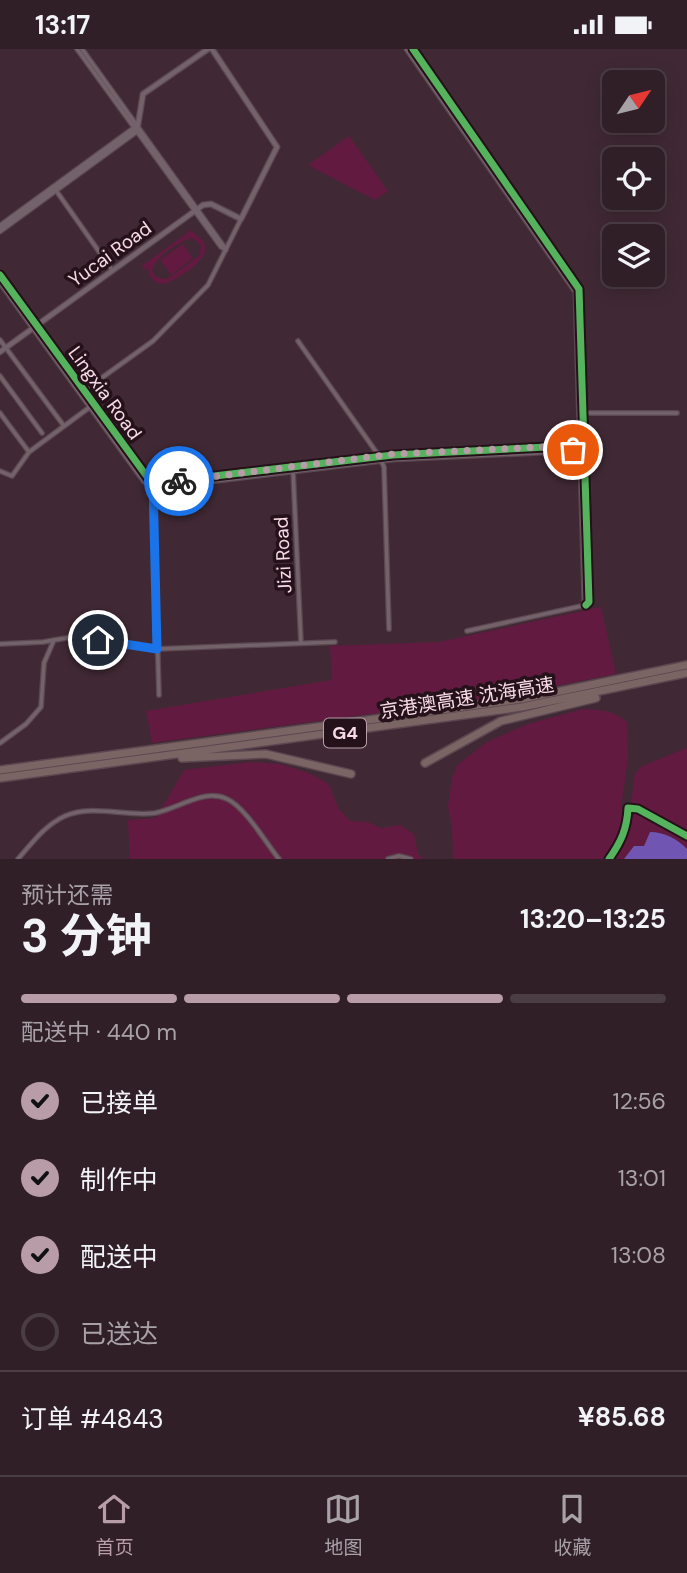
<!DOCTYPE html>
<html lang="zh">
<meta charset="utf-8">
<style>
:root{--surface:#301f27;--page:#38272f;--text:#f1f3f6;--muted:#a8a2a7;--line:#4b3d44;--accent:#b89da8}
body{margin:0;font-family:"DM Sans","Noto Sans SC",sans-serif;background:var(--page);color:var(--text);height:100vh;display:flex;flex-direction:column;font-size:26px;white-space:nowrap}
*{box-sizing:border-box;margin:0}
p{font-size:23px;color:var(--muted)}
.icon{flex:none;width:38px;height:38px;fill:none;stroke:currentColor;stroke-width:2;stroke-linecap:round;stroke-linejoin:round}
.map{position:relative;height:810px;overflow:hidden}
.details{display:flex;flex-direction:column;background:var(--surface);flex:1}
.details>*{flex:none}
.needle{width:46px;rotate:55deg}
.buttons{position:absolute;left:602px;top:21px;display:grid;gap:14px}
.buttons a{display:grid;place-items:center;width:63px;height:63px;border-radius:10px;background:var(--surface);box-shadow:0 4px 18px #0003,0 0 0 2px var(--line);font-size:35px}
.pin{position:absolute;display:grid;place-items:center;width:60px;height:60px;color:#fff;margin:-30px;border:4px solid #fff;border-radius:50%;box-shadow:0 2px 7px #0007}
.courier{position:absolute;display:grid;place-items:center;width:70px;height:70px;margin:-35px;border:5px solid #1a73e8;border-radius:50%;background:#fff;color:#222;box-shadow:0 2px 9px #0007}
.summary em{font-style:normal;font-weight:700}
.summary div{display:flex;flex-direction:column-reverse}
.summary{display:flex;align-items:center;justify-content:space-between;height:119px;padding:0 21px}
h1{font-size:46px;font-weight:700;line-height:52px}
.bar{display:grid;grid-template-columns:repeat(4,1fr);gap:10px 7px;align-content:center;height:84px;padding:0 21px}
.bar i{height:9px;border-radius:5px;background:var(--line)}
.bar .active{background:var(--accent)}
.bar p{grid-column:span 4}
.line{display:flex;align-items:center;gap:18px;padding:0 21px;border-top:2px solid var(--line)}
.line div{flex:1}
ol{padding:0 21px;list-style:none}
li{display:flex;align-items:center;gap:21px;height:77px}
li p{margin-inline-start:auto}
li .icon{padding:7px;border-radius:50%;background:var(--accent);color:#111;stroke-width:4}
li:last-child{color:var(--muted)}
li i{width:38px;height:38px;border:4px solid var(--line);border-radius:50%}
.status{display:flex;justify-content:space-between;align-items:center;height:49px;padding:0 35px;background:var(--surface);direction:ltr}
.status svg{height:19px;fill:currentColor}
.dock{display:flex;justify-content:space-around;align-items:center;height:98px;border-top:2px solid var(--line);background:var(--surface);font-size:19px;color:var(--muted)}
.dock a{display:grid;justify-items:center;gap:4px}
.dock .active{color:var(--accent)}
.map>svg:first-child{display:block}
.green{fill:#631a40;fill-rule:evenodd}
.water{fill:#7056b2}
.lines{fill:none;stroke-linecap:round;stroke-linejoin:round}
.minor-casing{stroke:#5b4750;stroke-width:6}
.tertiary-casing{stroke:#5b4750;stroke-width:7}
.motorway-casing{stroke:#5b4750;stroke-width:10}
.minor{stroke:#73626a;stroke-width:3.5}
.tertiary{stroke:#73626a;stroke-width:4.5}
.motorway{stroke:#7b6464;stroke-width:7}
.cycleway-casing{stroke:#241119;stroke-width:11}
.cycleway{stroke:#56b35d;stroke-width:7}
.done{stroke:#b89da8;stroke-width:7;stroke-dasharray:0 12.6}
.route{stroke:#1a73e8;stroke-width:9}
.labels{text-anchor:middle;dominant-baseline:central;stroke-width:7;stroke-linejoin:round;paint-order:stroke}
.shield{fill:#241119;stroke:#b89ea8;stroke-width:2}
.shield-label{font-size:18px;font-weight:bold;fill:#f8dbe6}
.street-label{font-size:19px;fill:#f8dbe6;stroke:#241119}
</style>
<div class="status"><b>13:17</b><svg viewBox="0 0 49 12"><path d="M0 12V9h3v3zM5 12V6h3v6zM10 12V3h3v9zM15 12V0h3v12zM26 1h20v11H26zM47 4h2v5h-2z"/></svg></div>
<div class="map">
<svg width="687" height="810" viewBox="0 0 687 810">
<rect width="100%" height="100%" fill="#402934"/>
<path class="green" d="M349 87 388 142 375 151 308 116Z
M191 181C195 186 201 188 204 193 213 210 180 227 168 234 157 237 148 230 148 218L144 221 142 217ZM192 189 201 196 199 207 167 230 156 228 152 222C154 209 179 192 192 189Z
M183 195 193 209 171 226 160 211Z
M601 558 616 625 521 644 432 657 152 694 146 662 332 631 330 597 439 593Z
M583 660C601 661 613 661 627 673L628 709 621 759 630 764 635 724 642 717 687 699V800C678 790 665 783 651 783L644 797H634L624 810H453L452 778 448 757 452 729 457 716 487 693 528 675Z
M250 713 281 715 311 725 329 735 338 759 350 772 368 773 381 779 400 776 414 785 418 805 424 810H130L128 771 156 769 184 721Z"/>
<path class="water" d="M650 783C664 783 678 790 687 800V810H624L634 797H644Z"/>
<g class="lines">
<defs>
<path id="minor" d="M77 0 221 198 226 201
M82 0 225 199
M55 140 112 221
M0 291 64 377
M298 292 379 407 384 418 389 580
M0 327 42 384
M82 343 153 292 208 236 241 170
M0 364 29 403
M582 364H677
M293 421 301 594
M0 422 12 427 29 403 90 358
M153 439 159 646
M467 582 586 556
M0 595 43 593 78 587 157 600 335 593
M0 694 26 675 41 658 44 614 54 591
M18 810C32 794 45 776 65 767 93 755 126 768 155 764 178 760 204 739 227 750 245 758 266 794 279 810
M388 810 399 807 411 810
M609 810C621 793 627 780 628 759L638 760 687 787"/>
<path id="tertiary" d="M407 0 576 243 585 556
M413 0 579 240 589 553 586 556
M0 177 137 77
M0 182 137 82 143 45 208 0
M0 226 148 429 155 434 393 406 586 396
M0 233 144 432 153 439 393 410 586 401
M0 303 203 156 211 155 241 170 277 98 212 0"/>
<path id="motorway" d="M182 709 266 705 351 725
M425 714 501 672 596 649
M0 721 522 650 687 616
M0 729 522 658 687 624"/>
</defs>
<use href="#minor" class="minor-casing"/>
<use href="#tertiary" class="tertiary-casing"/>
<use href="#motorway" class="motorway-casing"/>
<use href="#minor" class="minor"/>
<use href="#tertiary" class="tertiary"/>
<use href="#motorway" class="motorway"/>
<defs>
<path id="cycleway" d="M413 0 579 240 589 553 586 556
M0 226 148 429 155 434 393 406 586 396
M609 810C621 793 627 780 628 759L638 760 687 787"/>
</defs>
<use href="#cycleway" class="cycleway-casing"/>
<use href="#cycleway" class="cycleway"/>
</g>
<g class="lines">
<path class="done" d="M179 432 393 405 586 396V401H573"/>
<path class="route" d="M98 591 157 600 153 433 179 432"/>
</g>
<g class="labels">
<rect class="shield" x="324" y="669.5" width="42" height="29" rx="5"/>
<g class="shield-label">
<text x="345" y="684">G4</text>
</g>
<g class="street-label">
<text transform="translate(110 205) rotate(-36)">Yucai Road</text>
<text transform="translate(105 344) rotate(54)">Lingxia Road</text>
<text transform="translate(283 506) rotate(-93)">Jizi Road</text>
<text transform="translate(467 649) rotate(-9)">京港澳高速 沈海高速</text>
</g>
</g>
</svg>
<div class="buttons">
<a><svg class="needle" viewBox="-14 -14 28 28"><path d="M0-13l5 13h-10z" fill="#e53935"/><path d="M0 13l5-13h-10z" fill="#a8a2a7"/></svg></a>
<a><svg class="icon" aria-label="locate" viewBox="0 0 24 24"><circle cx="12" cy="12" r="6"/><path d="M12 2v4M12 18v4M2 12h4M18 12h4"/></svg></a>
<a><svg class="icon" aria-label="layers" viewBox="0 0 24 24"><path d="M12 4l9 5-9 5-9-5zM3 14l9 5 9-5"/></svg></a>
</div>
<div class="pin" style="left:573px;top:401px;background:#ea580c"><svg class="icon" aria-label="bag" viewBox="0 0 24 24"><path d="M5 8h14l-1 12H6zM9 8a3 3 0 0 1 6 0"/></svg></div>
<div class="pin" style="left:98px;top:591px;background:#1f2937"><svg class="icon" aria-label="home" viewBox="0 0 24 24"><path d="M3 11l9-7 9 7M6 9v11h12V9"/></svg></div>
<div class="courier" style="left:179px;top:432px"><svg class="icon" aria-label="bike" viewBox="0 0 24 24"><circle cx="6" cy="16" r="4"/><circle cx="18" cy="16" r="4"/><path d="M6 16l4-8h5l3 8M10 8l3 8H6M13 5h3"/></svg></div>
</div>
<section class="details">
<div class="summary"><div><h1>3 分钟</h1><p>预计还需</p></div><em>13:20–13:25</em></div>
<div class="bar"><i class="active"></i><i class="active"></i><i class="active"></i><i></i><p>配送中 · 440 m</p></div>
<ol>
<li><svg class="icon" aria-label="check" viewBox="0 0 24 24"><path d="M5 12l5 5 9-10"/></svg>已接单<p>12:56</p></li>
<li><svg class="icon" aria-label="check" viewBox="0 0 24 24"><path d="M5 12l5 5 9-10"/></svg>制作中<p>13:01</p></li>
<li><svg class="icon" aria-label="check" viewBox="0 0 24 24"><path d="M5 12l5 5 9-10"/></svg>配送中<p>13:08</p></li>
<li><i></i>已送达</li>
</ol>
<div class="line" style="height:91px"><div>订单 #4843</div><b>¥85.68</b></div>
</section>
<nav class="dock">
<a class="active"><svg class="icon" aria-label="home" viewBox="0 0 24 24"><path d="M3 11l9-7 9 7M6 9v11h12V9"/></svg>首页</a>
<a><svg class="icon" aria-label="map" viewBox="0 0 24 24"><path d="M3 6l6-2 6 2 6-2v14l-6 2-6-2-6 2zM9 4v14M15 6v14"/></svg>地图</a>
<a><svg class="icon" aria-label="saved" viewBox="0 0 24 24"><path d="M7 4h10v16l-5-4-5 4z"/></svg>收藏</a>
</nav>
